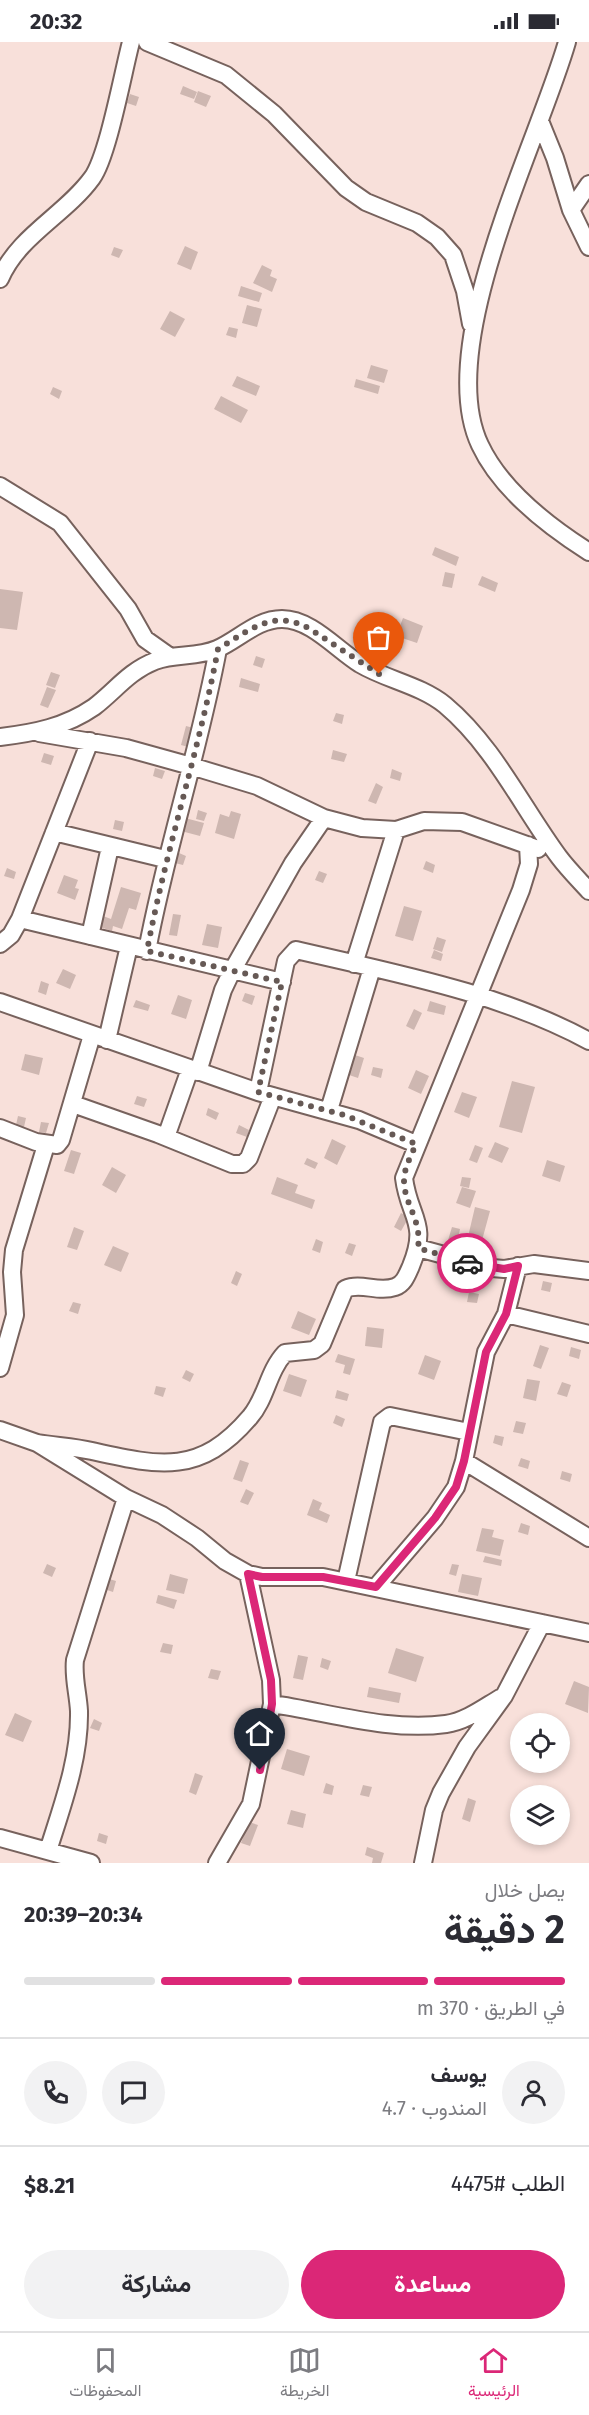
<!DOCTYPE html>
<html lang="ar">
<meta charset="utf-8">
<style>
:root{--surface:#fff;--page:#f2f2f3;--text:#2b2b33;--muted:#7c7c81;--line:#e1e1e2;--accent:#db2777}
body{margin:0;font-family:"Fira Sans",Vazirmatn,sans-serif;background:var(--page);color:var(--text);direction:rtl;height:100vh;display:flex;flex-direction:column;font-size:22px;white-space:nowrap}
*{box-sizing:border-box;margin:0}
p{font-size:20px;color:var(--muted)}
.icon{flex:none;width:33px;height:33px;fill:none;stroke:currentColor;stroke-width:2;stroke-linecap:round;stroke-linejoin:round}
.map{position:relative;height:1821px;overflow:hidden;direction:ltr}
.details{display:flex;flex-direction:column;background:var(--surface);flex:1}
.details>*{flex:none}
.tools{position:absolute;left:510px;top:1671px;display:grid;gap:12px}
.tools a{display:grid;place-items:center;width:60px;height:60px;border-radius:50%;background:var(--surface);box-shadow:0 3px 9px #0003;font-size:30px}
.pin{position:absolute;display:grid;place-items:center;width:51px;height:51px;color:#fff;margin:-62px -26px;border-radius:50% 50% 50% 0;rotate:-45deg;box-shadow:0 0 6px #0007}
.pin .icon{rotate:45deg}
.courier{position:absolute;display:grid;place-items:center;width:60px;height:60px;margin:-30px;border:4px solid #db2777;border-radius:50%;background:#fff;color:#222;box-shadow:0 2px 8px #0007}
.summary em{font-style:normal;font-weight:700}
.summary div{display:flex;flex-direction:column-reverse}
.summary{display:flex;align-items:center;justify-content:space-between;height:102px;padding:0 24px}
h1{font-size:39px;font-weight:700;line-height:45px}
.bar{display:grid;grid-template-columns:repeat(4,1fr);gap:9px 6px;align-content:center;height:72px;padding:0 24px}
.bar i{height:8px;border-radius:4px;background:var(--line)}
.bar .on{background:var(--accent)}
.bar p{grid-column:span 4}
.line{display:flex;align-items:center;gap:15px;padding:0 24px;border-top:2px solid var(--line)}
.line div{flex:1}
.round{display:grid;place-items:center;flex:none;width:63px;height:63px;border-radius:32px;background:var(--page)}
.button{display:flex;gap:12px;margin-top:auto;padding:12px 24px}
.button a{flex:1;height:69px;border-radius:36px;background:var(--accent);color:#fff;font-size:24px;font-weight:700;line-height:69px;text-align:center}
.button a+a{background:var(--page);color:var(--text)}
.status{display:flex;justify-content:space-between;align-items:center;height:42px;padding:0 30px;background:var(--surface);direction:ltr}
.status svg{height:16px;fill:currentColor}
.tab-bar{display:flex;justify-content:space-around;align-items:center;height:84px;border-top:2px solid var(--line);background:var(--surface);font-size:16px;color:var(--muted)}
.tab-bar a{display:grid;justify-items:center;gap:3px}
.tab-bar .on{color:var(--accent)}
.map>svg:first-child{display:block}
.building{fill:#ceb7b1}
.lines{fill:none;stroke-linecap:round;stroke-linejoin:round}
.minor-casing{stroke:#77625d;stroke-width:20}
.minor{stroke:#fff;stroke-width:16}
.done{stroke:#665955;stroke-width:6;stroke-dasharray:0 10.8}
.route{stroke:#db2777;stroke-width:8}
</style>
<div class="status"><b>20:32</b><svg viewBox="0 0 49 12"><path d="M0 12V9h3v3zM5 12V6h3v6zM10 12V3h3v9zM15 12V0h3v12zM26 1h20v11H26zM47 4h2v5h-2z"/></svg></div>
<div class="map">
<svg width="589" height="1821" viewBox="0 0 589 1821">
<rect width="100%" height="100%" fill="#f8e0da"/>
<path class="building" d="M183 44 197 50 194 57 180 52Z
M198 49 211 54 206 65 194 60Z
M130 52 139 55 136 64 127 61Z
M185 204 198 210 191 228 177 222Z
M114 205 123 208 119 216 111 213Z
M262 223 272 228 270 234 277 237 272 250 253 241Z
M241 244 262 251 259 260 238 254Z
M247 263 262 267 257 285 242 281Z
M170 269 185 277 175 295 160 287Z
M229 285 238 287 236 296 226 293Z
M371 323 388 328 384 341 367 336Z
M237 334 260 344 256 354 232 344Z
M356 337 380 344 378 352 354 345Z
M53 345 62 349 59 357 50 352Z
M221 354 248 368 241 381 214 367Z
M435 505 459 515 456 524 432 513Z
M445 530 455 532 452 546 442 544Z
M482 534 498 541 495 550 478 543Z
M0 547 23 550 17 588 0 586Z
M403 576 423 584 417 601 396 594Z
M256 614 265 617 262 626 253 623Z
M51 630 60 633 55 646 46 643Z
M241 636 260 642 258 650 239 645Z
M47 645 56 648 48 666 40 663Z
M336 671 344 673 342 682 333 679Z
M186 684 197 687 192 706 181 703Z
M333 708 347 712 344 720 331 717Z
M44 711 54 714 51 723 41 720Z
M155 726 165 729 162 737 153 734Z
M392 727 402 731 400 739 390 736Z
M376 741 383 745 376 762 368 759Z
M198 768 207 771 204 779 196 777Z
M231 769 241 772 234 797 215 791 220 772 229 775Z
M185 776 204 781 200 794 181 789Z
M115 778 124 780 122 789 113 787Z
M179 811 186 814 183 823 175 821Z
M426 819 435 823 433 831 423 827Z
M7 826 16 830 14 837 4 834Z
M319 829 327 832 323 841 315 838Z
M64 833 78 838 75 846 79 847 75 858 57 851Z
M121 845 141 851 136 868 129 866 122 887 113 884 112 889 100 885 103 874 111 877Z
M404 864 422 869 413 899 395 894Z
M173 872 181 873 177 894 169 893Z
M207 882 222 885 218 906 202 903Z
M437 895 446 898 442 910 433 907Z
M434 908 443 912 441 919 431 916Z
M63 927 76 933 70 947 56 941Z
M41 939 49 942 46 953 38 950Z
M245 951 255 954 252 963 242 959Z
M178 953 192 958 186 977 171 972Z
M136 958 150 963 148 969 133 965Z
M430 959 446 964 444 973 427 969Z
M414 967 422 971 414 988 406 984Z
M25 1012 43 1016 39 1033 21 1028Z
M355 1013 364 1016 358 1036 349 1033Z
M373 1025 383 1027 381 1036 371 1033Z
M416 1028 429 1034 421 1052 408 1046Z
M512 1039 535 1045 522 1091 499 1085Z
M462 1050 477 1055 469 1076 454 1070Z
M137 1054 147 1057 144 1065 134 1062Z
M208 1066 219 1071 216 1078 206 1073Z
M18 1074 26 1076 24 1085 16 1083Z
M41 1080 49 1081 46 1091 39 1090Z
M239 1083 249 1088 247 1095 236 1091Z
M332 1097 346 1104 337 1123 324 1116Z
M495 1100 509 1106 502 1121 488 1115Z
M475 1103 483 1106 477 1121 469 1118Z
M71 1108 81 1111 74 1132 64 1129Z
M307 1116 318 1121 315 1127 304 1122Z
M547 1118 565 1124 560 1140 542 1134Z
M112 1125 126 1133 116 1151 102 1143Z
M277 1135 298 1143 295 1151 315 1158 312 1167 271 1152Z
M462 1135 471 1136 469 1146 460 1144Z
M462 1145 476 1149 470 1166 456 1161Z
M475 1165 490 1169 481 1202 467 1199Z
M401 1171 409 1175 401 1189 394 1185Z
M74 1185 84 1189 77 1208 67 1205Z
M452 1185 460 1187 456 1207 446 1205Z
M316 1197 323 1200 320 1211 312 1208Z
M349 1201 356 1203 352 1214 345 1211Z
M113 1204 129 1211 121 1230 104 1223Z
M236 1229 242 1232 237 1244 231 1241Z
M543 1239 552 1241 550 1250 541 1248Z
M469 1250 479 1252 477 1261 467 1260Z
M73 1260 81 1262 78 1272 69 1269Z
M298 1269 316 1277 309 1293 291 1286Z
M367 1285 384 1287 382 1306 365 1304Z
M540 1303 549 1306 541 1327 533 1324Z
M571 1305 581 1308 579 1317 569 1314Z
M338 1312 355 1317 350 1333 343 1331 345 1323 335 1320Z
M425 1313 441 1319 434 1338 418 1332Z
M186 1328 194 1332 190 1340 182 1336Z
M289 1332 307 1338 301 1355 283 1349Z
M527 1337 540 1339 536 1359 523 1356Z
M562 1340 571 1343 567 1355 557 1352Z
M156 1344 166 1346 163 1355 154 1352Z
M337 1348 349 1352 347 1359 335 1356Z
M336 1373 345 1377 342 1385 333 1381Z
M516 1379 526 1381 523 1392 513 1390Z
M495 1393 504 1395 502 1404 493 1401Z
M521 1416 530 1419 528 1427 518 1424Z
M240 1418 249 1421 242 1440 233 1437Z
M562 1429 572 1432 570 1440 560 1437Z
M246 1447 254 1451 248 1463 240 1460Z
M313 1457 322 1461 319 1468 330 1473 327 1481 307 1473Z
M521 1481 530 1484 528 1493 518 1490Z
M482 1486 494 1488 492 1495 504 1498 500 1514 476 1509Z
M485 1514 502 1518 501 1524 483 1520Z
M47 1522 56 1526 52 1535 43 1531Z
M452 1522 459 1523 456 1534 449 1532Z
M170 1532 188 1537 184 1552 166 1548Z
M462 1532 482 1536 478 1554 458 1550Z
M106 1536 116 1539 113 1550 104 1547Z
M158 1553 177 1558 174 1567 156 1561Z
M163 1601 173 1603 171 1612 160 1610Z
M396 1606 424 1615 416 1640 388 1631Z
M298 1613 308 1615 303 1638 293 1636Z
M322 1616 331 1619 328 1628 320 1625Z
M211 1627 221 1629 218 1638 208 1636Z
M574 1639 589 1645 588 1671 565 1662Z
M369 1645 401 1651 399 1661 367 1655Z
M15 1671 32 1679 23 1700 5 1693Z
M94 1677 102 1681 99 1689 90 1686Z
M287 1707 310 1714 304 1734 281 1727Z
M195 1731 203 1734 196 1753 189 1750Z
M326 1741 334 1744 332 1753 323 1751Z
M363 1743 372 1745 369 1755 360 1753Z
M468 1756 476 1759 470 1780 462 1777Z
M291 1768 306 1772 303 1786 287 1782Z
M249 1780 258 1783 250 1804 241 1801Z
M99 1791 108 1794 106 1802 97 1799Z
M367 1805 384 1811 381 1821H372L373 1816 365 1813Z"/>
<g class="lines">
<defs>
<path id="minor" d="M147 0 226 33 274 72 346 146 366 160 417 181 437 195 453 213 465 249 471 282
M567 0C538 101 433 304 480 403 501 448 548 484 589 510
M540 79 555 116 571 168 589 205
M571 168 589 142
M0 237C18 194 65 173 92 136 108 114 123 30 131 0
M0 444 60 481 128 567 145 597 169 614
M39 691 126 706 191 724 257 744 324 776 362 786 396 788 424 779 462 780 538 807
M0 695C34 691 65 685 94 665 115 649 129 629 155 619 175 611 196 616 217 607 238 598 257 577 282 577 311 577 336 607 360 622 387 638 420 643 445 663 494 704 522 765 559 815 568 827 579 838 589 849
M54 790 165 817
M20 877 282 940
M90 894 110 805
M0 902 11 893 20 877 90 699
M147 909C166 807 199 709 218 607
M354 922 396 788
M0 960 258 1050 359 1078 416 1102
M107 998 129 904
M198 1030 223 948 232 929 293 821 324 776
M258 1050 286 919 296 908C394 931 501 951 589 999
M73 1062 158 1092 232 1122H243L249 1116 273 1054
M329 1068 372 926
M0 1086 36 1100 57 1103 61 1098 92 993
M166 1095 190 1027
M418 1206 492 1226 504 1227 534 1222 589 1229
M506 1272 589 1292
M0 1326 15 1273 12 1230 14 1208 46 1103
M0 1388 37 1401 126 1456 162 1473 197 1496 225 1519 248 1532 262 1535H323L589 1591
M37 1401C55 1404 74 1405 92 1409 159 1424 200 1434 250 1375 266 1357 268 1329 285 1311L314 1308 322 1302 345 1247C361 1240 378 1251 395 1245 404 1242 407 1233 411 1224 429 1180 409 1176 404 1136L521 848 529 822 528 803
M464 1419 589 1496
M346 1539 382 1380 390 1374 469 1390
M376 1545 435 1476 456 1445 464 1419 486 1310 506 1272 518 1224
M272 1662C328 1670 389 1690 446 1682 466 1679 483 1666 500 1656
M0 1796 91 1821
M48 1809C62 1764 80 1717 79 1669 78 1651 73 1635 75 1618L126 1456
M217 1821 251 1762 272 1662 271 1638 248 1532
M423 1821 434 1768 441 1751 467 1705 504 1654 542 1581"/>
</defs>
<use href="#minor" class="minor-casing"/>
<use href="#minor" class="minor"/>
</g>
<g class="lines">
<path class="done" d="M379 632 310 587C274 566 250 588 218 607 199 709 166 807 147 909L282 940 258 1050 344 1073 416 1102C412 1112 404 1126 404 1138 404 1163 422 1177 418 1206L467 1221"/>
<path class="route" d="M260 1728 272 1662 271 1638 248 1532 262 1535H323L376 1545 435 1476 456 1445 464 1419 486 1310 506 1272 518 1224 504 1227 467 1221"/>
</g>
</svg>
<div class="tools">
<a><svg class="icon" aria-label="locate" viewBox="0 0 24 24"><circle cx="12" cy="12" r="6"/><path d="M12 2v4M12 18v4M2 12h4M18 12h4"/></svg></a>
<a><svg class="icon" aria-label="layers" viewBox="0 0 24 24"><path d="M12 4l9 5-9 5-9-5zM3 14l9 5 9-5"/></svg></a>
</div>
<div class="pin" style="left:379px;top:632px;background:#ea580c"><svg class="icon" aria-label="bag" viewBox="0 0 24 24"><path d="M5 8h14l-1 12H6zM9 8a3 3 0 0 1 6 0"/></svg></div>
<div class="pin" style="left:260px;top:1728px;background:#1f2937"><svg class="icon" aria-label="home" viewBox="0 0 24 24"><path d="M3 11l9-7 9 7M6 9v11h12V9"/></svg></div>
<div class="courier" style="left:467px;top:1221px"><svg class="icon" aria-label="car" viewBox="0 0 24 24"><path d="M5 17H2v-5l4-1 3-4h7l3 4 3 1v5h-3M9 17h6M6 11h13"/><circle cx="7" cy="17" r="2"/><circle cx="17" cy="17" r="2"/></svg></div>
</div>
<section class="details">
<div class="summary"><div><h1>2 دقيقة</h1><p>يصل خلال</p></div><em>20:34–20:39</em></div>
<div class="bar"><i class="on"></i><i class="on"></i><i class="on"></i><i></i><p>في الطريق · 370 m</p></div>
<div class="line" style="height:108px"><a class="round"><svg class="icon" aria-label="person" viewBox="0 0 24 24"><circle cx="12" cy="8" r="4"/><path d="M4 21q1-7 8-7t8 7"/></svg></a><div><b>يوسف</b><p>المندوب · 4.7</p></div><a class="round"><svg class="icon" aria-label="chat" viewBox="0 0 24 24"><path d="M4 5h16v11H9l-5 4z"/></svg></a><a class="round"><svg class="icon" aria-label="phone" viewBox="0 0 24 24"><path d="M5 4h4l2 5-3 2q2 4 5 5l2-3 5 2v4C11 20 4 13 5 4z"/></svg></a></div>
<div class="line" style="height:78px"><div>الطلب #4475</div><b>$8.21</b></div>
<div class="button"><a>مساعدة</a><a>مشاركة</a></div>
</section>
<nav class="tab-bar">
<a class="on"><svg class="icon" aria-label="home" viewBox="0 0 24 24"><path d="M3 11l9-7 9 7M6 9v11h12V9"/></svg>الرئيسية</a>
<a><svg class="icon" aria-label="map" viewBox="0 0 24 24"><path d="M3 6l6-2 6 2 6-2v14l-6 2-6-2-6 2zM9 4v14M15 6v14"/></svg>الخريطة</a>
<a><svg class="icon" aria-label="saved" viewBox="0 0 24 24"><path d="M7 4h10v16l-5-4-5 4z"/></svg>المحفوظات</a>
</nav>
